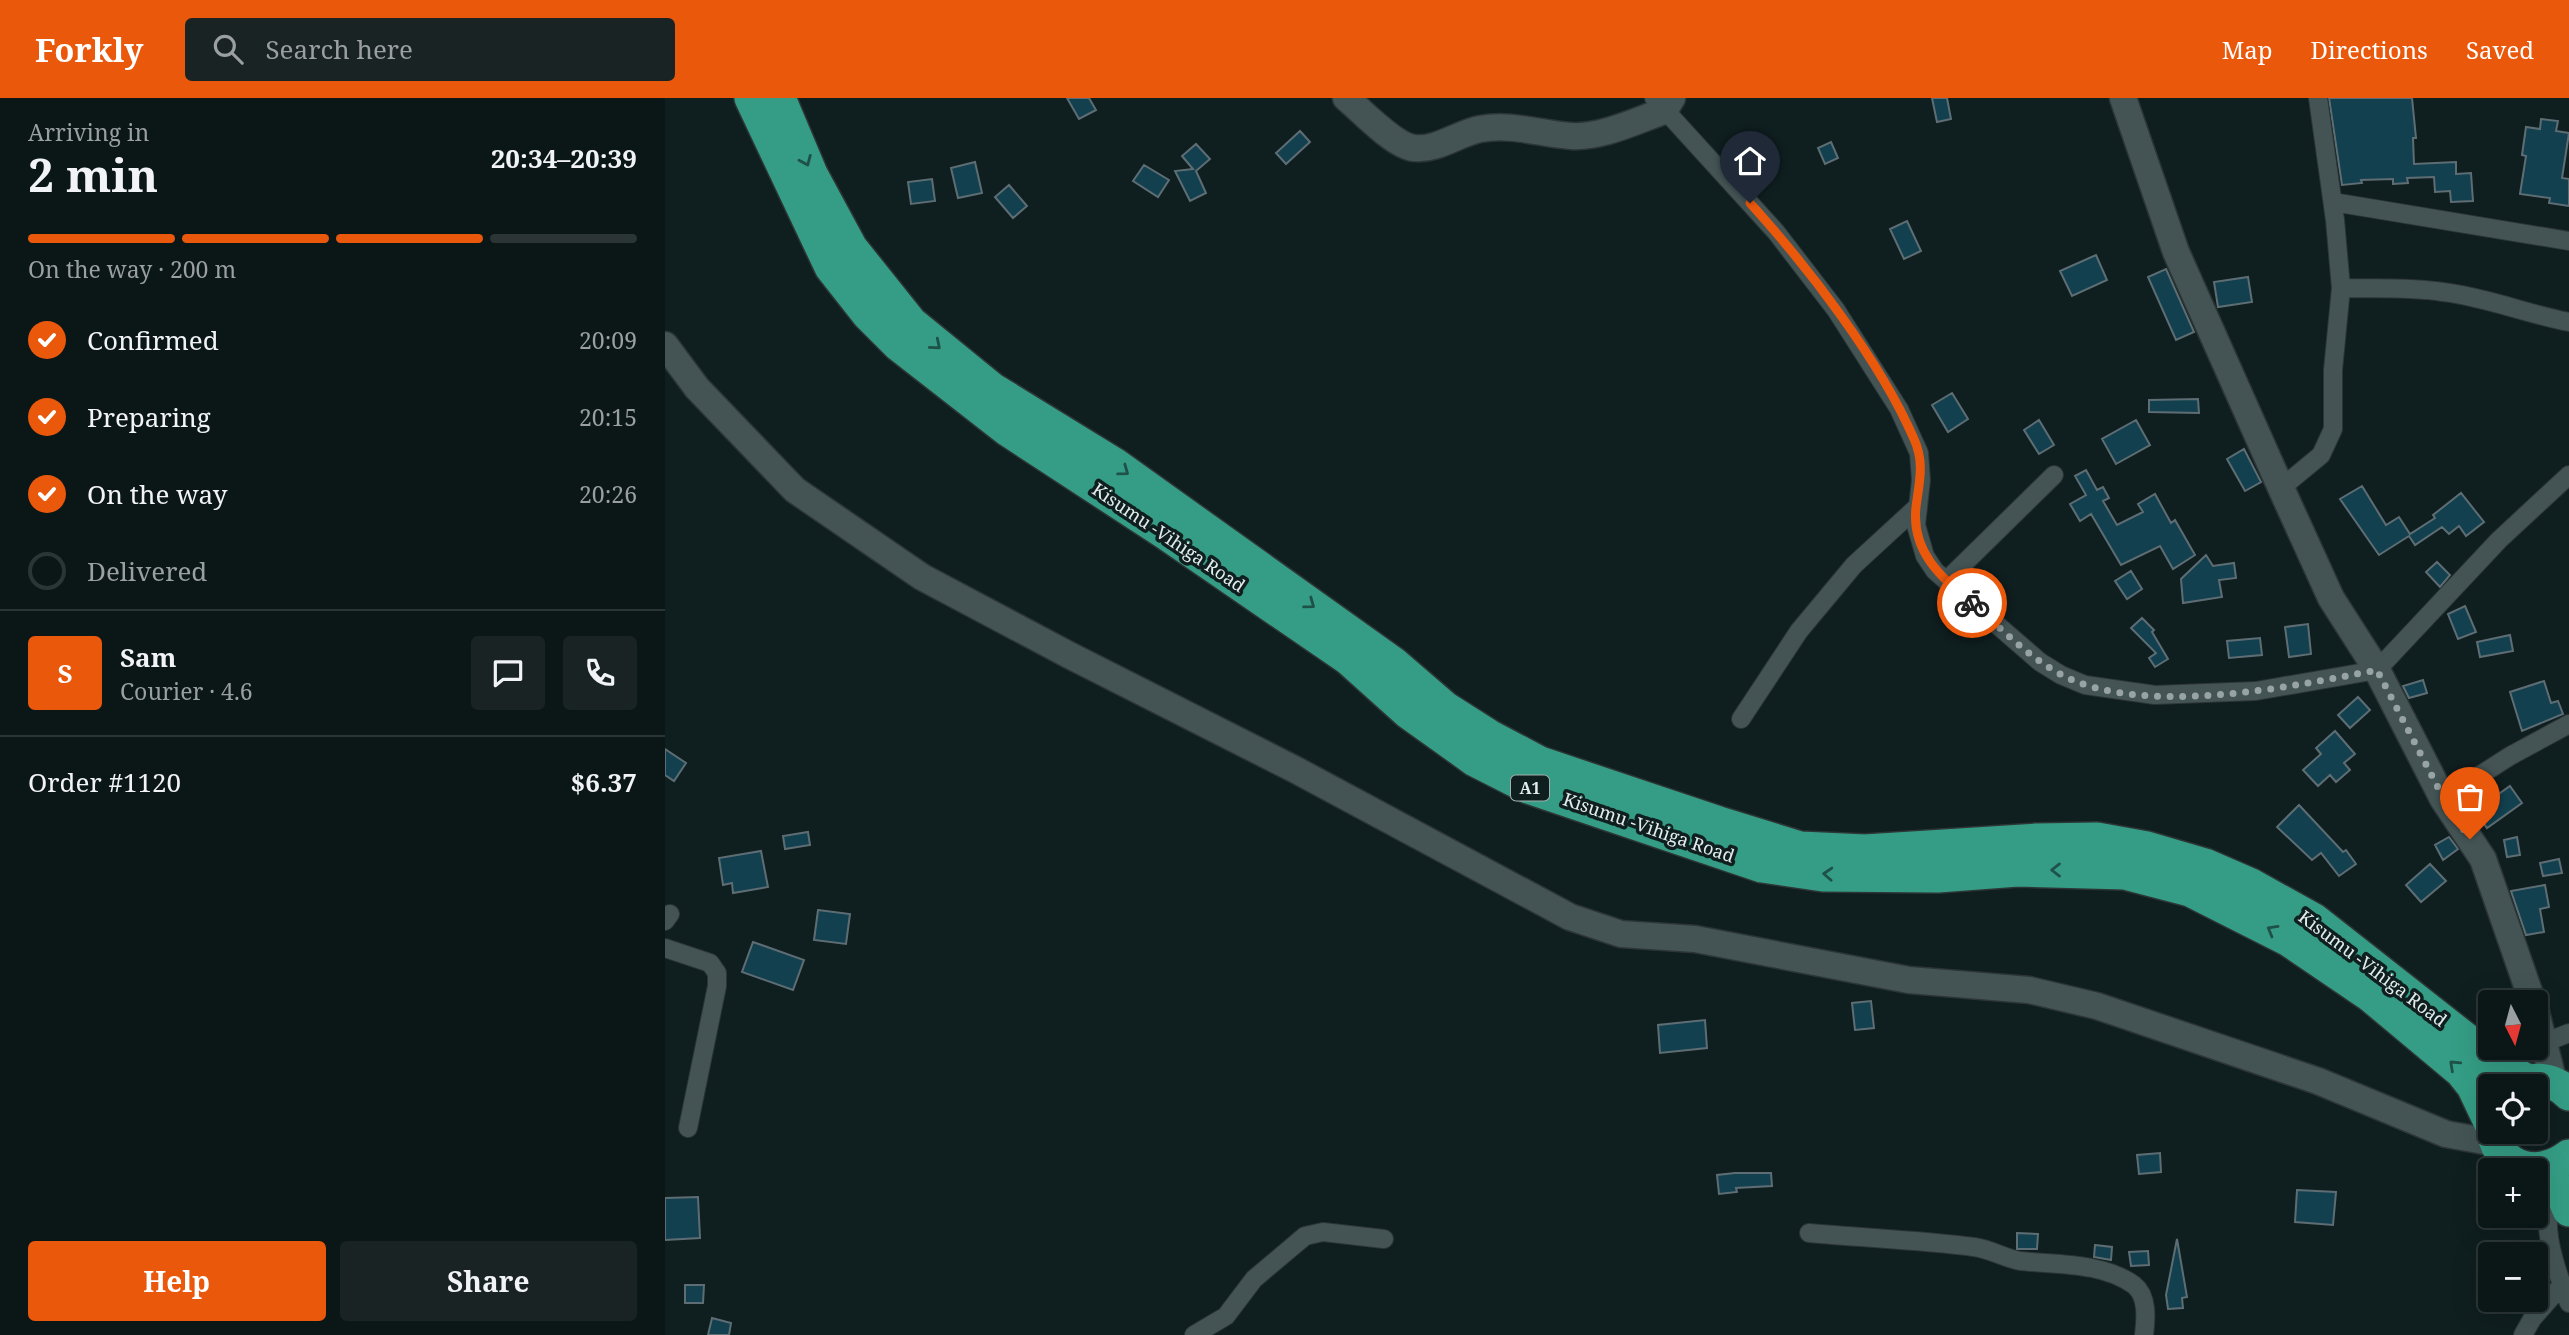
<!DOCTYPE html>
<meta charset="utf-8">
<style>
:root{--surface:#0b1617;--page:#192324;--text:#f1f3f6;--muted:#9a9fa1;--line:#2b3536;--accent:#ea580c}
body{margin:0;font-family:"Noto Serif",serif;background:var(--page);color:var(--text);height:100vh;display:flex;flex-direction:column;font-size:26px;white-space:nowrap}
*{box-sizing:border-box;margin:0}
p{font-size:23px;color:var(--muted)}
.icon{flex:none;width:38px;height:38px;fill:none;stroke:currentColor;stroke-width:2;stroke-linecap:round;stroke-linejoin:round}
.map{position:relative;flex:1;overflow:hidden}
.sheet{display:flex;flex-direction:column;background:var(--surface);width:665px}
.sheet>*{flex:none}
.needle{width:46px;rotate:174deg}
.buttons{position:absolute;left:1813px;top:892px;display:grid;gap:14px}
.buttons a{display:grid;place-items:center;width:70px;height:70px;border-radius:7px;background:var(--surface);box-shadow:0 7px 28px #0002,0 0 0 2px var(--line);font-size:35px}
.pin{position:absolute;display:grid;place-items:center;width:60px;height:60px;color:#fff;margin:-72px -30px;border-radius:50% 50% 50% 0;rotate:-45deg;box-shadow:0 0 7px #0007}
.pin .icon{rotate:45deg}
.courier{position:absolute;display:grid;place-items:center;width:70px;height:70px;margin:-35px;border:5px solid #ea580c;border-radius:50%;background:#fff;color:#222;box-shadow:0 2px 9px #0007}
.headline em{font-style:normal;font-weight:700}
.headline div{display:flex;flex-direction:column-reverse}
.headline{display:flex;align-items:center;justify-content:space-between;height:119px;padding:0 28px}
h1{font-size:46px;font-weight:700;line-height:52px}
.bar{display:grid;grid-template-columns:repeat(4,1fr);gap:10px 7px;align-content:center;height:84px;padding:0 28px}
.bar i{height:9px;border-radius:5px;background:var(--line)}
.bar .active{background:var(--accent)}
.bar p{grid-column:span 4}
.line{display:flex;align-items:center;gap:18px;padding:0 28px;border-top:2px solid var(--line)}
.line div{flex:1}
.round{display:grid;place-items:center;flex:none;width:74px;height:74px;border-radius:7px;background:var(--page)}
ol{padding:0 28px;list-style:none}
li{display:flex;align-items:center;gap:21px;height:77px}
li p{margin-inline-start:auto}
li .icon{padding:7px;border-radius:50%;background:var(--accent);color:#fff;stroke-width:4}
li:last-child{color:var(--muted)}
li i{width:38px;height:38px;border:4px solid var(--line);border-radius:50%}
.action{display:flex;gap:14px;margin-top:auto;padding:14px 28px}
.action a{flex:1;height:80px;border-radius:7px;background:var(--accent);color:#fff;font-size:28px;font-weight:700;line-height:80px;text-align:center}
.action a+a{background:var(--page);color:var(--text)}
header{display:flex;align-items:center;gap:42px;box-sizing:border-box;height:98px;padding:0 35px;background:var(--accent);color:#fff}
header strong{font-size:33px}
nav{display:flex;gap:38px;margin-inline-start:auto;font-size:24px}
.search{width:490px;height:63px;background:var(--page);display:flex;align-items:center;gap:18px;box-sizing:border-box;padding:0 24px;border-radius:7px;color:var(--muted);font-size:26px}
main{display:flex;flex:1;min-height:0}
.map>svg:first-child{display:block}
.building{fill:#12404f;stroke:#5e6d73;stroke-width:2}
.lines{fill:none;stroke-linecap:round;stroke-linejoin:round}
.street-casing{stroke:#2d3636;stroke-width:20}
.secondary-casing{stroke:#2d3636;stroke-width:29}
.highway-casing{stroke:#2d3636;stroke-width:36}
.street{stroke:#445455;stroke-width:18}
.secondary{stroke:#445455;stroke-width:26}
.highway{stroke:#359d85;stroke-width:33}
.oneway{stroke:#1e5148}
.done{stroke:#98a4a4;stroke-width:7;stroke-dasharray:0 12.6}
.route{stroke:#ea580c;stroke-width:9}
.labels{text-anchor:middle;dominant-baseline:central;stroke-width:7;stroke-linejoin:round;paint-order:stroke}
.shield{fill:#0f1e1f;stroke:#a3aeae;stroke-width:2}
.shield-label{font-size:16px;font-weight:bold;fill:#e2ecec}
.street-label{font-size:18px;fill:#e2ecec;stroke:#0f1e1f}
</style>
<header>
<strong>Forkly</strong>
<div class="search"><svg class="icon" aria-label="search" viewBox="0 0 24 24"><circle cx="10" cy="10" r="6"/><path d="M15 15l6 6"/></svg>Search here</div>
<nav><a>Map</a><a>Directions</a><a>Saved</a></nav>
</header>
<main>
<section class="sheet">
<div class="headline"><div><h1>2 min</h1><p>Arriving in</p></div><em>20:34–20:39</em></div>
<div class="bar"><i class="active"></i><i class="active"></i><i class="active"></i><i></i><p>On the way · 200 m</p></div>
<ol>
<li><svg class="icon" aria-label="check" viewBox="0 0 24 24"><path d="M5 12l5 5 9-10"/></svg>Confirmed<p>20:09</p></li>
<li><svg class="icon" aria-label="check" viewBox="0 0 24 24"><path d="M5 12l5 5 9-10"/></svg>Preparing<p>20:15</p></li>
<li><svg class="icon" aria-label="check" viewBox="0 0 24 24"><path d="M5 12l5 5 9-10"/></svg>On the way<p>20:26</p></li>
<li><i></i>Delivered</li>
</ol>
<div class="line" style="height:126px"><b class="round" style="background:var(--accent);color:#fff">S</b><div><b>Sam</b><p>Courier · 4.6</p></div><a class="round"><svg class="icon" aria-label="chat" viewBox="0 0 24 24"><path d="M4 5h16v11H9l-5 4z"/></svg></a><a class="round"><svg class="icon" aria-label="phone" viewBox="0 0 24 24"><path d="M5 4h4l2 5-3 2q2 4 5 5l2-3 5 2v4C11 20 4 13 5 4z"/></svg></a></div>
<div class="line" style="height:91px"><div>Order #1120</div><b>$6.37</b></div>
<div class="action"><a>Help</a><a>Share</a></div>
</section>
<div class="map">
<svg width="1904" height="1237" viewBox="0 0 1904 1237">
<rect width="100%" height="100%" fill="#0f1e1f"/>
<path class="building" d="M402 0H424L431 12 414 21Z
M1267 0H1282L1286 21 1272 24Z
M1664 0H1747L1751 40H1748L1749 66 1791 64V76L1806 75 1808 103 1786 104 1785 93 1770 94 1769 79 1742 80 1743 85 1728 86V81L1696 82 1697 85 1677 87Z
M1876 21 1893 23 1891 33 1904 35 1897 80 1904 81V108L1884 105 1885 100 1855 96 1861 58 1857 57 1861 29 1875 31Z
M635 33 645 44 621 66 611 55Z
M1166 44 1173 60 1160 66 1153 50Z
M531 46 545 61 531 73 541 95 525 103 510 73 528 71 517 58Z
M310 64 317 95 293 100 286 70Z
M479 67 504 82 493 99 468 83Z
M267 81 270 103 246 106 243 84Z
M344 87 362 108 348 120 330 99Z
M1242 123 1256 153 1239 161 1225 131Z
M1431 157 1442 182 1407 198 1395 173Z
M1501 171 1529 234 1511 242 1483 179Z
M1583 179 1587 204 1553 209 1549 184Z
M1287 295 1303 321 1283 334 1267 307Z
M1533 301 1534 315 1484 314V302Z
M1374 322 1389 347 1374 356 1359 332Z
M1471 322 1485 347 1451 366 1437 341Z
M1579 351 1596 384 1580 393 1562 361Z
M1421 372 1432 392 1438 389 1444 400 1438 403 1452 427 1478 414 1473 406 1490 396 1506 425 1510 422 1530 457 1508 471 1495 448 1456 467 1426 416 1415 423 1405 406 1421 397 1410 378Z
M1697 388 1721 427 1734 419 1745 436 1770 420 1768 417 1796 395 1819 424 1801 438 1794 428 1784 436 1777 429 1750 447 1744 438 1714 457 1675 401Z
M1541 457 1548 468 1569 465 1571 480 1554 482 1557 499 1518 505 1516 481Z
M1772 464 1785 477 1775 489 1761 474Z
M1466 473 1477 491 1462 501 1450 483Z
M1800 508 1811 534 1793 541 1783 516Z
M1477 520 1489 532 1487 534 1503 561 1490 569 1484 560 1491 555 1466 530Z
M1643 526 1646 556 1624 559 1620 529Z
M1845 537 1848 553 1815 559 1812 544Z
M1595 540 1597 557 1564 560 1562 543Z
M1758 582 1762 595 1744 600 1738 588Z
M1879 583 1886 605 1893 603 1898 616 1857 633 1845 594Z
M1693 599 1705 612 1685 630 1673 617Z
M1670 633 1690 656 1679 665 1685 672 1671 684 1665 677 1653 688 1638 672 1656 656 1651 650Z
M0 651 21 665 9 683 0 677Z
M1845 688 1857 705 1822 730 1810 713Z
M1634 707 1678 754 1681 752 1691 766 1674 778 1656 755 1647 762 1612 729Z
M143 734 145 747 120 751 118 738Z
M1784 739 1793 751 1778 762 1770 747Z
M1852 739 1855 757 1842 759 1839 742Z
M96 753 103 789 68 795 67 785 58 787 54 760Z
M1894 761 1897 775 1878 778 1875 765Z
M1765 766 1781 783 1756 804 1741 787Z
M1880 787 1884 809 1875 811 1879 834 1861 837 1846 793Z
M153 812 185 816 181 846 149 842Z
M88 844 139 862 128 892 77 874Z
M1206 903 1209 930 1190 932 1187 905Z
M1040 922 1042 950 995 955 993 927Z
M1495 1055 1496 1074 1474 1076 1472 1057Z
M1070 1075H1106L1107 1088 1071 1090 1072 1094 1054 1096 1052 1077Z
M1632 1092 1671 1094 1668 1127 1630 1124Z
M33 1099 35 1140 0 1142V1100Z
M1352 1135 1373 1136 1372 1151H1352Z
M1512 1141 1522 1199 1517 1200 1518 1210 1503 1211 1501 1197Z
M1430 1147 1447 1149 1446 1162 1429 1159Z
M1483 1153 1484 1167 1466 1168 1464 1154Z
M20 1187H39L38 1205H20Z
M47 1220 66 1225 64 1237H43Z"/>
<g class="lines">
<defs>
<path id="street" d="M989 0 1111 134 1171 212 1234 311 1254 355 1256 382 1251 427 1260 458 1270 473 1375 564 1396 577 1420 587 1490 597 1591 593 1712 572 1834 442 1904 377
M1668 104 1904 143
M1676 190C1710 191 1745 189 1778 194 1821 199 1862 216 1904 224
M1616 390 1656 357 1668 331V272L1676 190 1670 122 1653 0
M1281 483 1389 377
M1076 621 1134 533 1189 467 1251 410
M1778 701 1845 658 1904 626
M0 823 5 816
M0 850 45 865 52 875V888L23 1030
M1881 944 1904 935
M1895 1091C1891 1099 1884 1108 1883 1117 1881 1145 1894 1180 1904 1205
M1144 1135C1199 1140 1255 1142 1309 1149 1325 1151 1339 1160 1355 1163 1392 1167 1437 1164 1469 1187 1483 1198 1481 1221 1479 1237
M529 1237 561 1218 589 1181 640 1138 658 1134 719 1141
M1858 1237 1867 1221 1897 1187"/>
<path id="secondary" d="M681 0C697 13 729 48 749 50 771 53 794 35 815 31 846 25 876 36 906 38 936 40 970 23 999 13L1007 0
M1458 0 1511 154 1616 390 1666 500 1712 572 1778 701 1818 761 1868 905
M0 247 32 290 130 392 257 479 404 557 631 672 905 819 956 836 1030 841 1244 882 1364 892 1432 908 1653 983 1781 1036 1830 1045
M1871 914 1889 985"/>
<path id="highway" d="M86 0 166 169 203 216 234 247 343 332 499 434 684 561 743 614 810 662 863 689 1097 768 1158 777 1273 778 1353 772 1460 775 1525 792 1624 842 1705 897 1796 973 1808 988 1825 1024
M114 0 146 76 186 150 246 225 327 291 449 366 729 566 780 610 824 638 875 665 1054 725 1135 750 1200 753 1372 742 1432 741 1482 750 1540 767 1586 787 1649 822 1831 965 1861 982
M1847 989C1867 979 1887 979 1904 996
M1828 1034C1836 1074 1875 1080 1904 1058
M1878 1071 1895 1091 1904 1112"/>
</defs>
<use href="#street" class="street-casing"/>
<use href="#secondary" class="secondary-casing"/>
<use href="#highway" class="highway-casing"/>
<use href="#street" class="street"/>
<use href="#secondary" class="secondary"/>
<use href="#highway" class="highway"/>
</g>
<defs><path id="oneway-chevron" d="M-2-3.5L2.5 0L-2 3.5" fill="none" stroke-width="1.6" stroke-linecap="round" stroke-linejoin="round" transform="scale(1.75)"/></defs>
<g class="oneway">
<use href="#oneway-chevron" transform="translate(141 63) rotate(67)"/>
<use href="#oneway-chevron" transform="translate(271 247) rotate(40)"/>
<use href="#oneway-chevron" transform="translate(459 373) rotate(36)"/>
<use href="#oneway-chevron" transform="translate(645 506) rotate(36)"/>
<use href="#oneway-chevron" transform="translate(1391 772) rotate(-180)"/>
<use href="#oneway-chevron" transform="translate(1163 776) rotate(-177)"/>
<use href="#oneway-chevron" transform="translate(1607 832) rotate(-150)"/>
<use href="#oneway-chevron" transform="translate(1789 967) rotate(-137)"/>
</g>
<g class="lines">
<path class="done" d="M1307 505C1335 529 1362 558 1395 576 1475 620 1626 589 1712 572L1779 701 1805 741"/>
<path class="route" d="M1085 105C1142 168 1215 262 1249 341 1260 365 1254 385 1251 409 1246 454 1276 479 1307 505"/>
</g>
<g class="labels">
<rect class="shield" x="846" y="677.5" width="38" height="25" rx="5"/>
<g class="shield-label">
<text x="865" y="690">A1</text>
</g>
<g class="street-label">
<text transform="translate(504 439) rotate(34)">Kisumu -Vihiga Road</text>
<text transform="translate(984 729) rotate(19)">Kisumu -Vihiga Road</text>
<text transform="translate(1708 870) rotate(37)">Kisumu -Vihiga Road</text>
</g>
</g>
</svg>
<div class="buttons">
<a><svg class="needle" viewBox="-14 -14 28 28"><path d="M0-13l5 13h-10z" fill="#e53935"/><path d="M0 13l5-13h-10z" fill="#9a9fa1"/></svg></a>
<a><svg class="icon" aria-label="locate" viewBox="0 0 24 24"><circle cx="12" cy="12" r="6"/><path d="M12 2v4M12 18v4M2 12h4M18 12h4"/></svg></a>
<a>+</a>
<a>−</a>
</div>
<div class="pin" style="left:1805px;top:741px;background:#ea580c"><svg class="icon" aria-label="bag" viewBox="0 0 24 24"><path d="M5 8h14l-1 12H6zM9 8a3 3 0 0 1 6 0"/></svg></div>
<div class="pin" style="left:1085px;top:105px;background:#1f2937"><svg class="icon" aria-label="home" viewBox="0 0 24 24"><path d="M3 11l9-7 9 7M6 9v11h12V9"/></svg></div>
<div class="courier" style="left:1307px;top:505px"><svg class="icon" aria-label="bike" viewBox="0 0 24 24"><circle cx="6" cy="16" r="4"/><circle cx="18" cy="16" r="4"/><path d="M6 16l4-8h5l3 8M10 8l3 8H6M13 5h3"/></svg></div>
</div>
</main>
